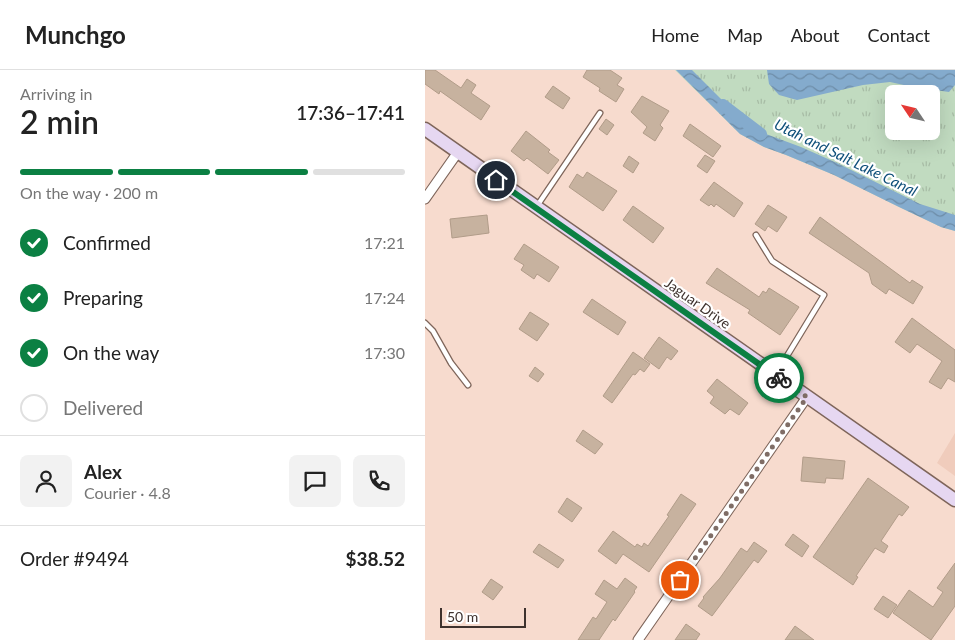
<!DOCTYPE html>
<meta charset="utf-8">
<style>
:root{--surface:#fff;--page:#f2f2f2;--text:#222;--muted:#767676;--line:#e0e0e0;--accent:#0b8043}
body{margin:0;font-family:Lato,sans-serif;background:var(--page);color:var(--text);height:100vh;display:flex;flex-direction:column;font-size:19px;white-space:nowrap}
*{box-sizing:border-box;margin:0}
p{font-size:16px;color:var(--muted)}
.icon{flex:none;width:28px;height:28px;fill:none;stroke:currentColor;stroke-width:2;stroke-linecap:round;stroke-linejoin:round}
.map{position:relative;flex:1;overflow:hidden}
.details{display:flex;flex-direction:column;background:var(--surface);width:425px}
.details>*{flex:none}
.needle{width:32px;rotate:305deg}
.buttons{position:absolute;left:460px;top:15px;display:grid;gap:10px}
.buttons a{display:grid;place-items:center;width:55px;height:55px;border-radius:8px;background:var(--surface);box-shadow:0 5px 20px #0002;font-size:25px}
.scale{position:absolute;left:15px;bottom:12px;width:86px;box-sizing:border-box;padding-left:5px;border:2px solid #3e322e;border-top:0;font-size:14px;line-height:18px;white-space:nowrap;color:#3e322e;-webkit-text-stroke:4px #fff;paint-order:stroke}
.pin{position:absolute;display:grid;place-items:center;width:42px;height:42px;color:#fff;margin:-21px;border:2px solid #fff;border-radius:50%;box-shadow:0 1px 5px #0007}
.courier{position:absolute;display:grid;place-items:center;width:50px;height:50px;margin:-25px;border:4px solid #0b8043;border-radius:50%;background:#fff;color:#222;box-shadow:0 1px 6px #0007}
.summary em{font-style:normal;font-weight:600}
.summary div{display:flex;flex-direction:column-reverse}
.summary{display:flex;align-items:center;justify-content:space-between;height:85px;padding:0 20px}
h1{font-size:32px;font-weight:600;line-height:38px}
.bar{display:grid;grid-template-columns:repeat(4,1fr);gap:8px 5px;align-content:center;height:60px;padding:0 20px}
.bar i{height:6px;border-radius:4px;background:var(--line)}
.bar .on{background:var(--accent)}
.bar p{grid-column:span 4}
.line{display:flex;align-items:center;gap:12px;padding:0 20px;border-top:1px solid var(--line)}
.line div{flex:1}
.round{display:grid;place-items:center;flex:none;width:52px;height:52px;border-radius:8px;background:var(--page)}
ol{padding:0 20px;list-style:none}
li{display:flex;align-items:center;gap:15px;height:55px}
li p{margin-inline-start:auto}
li .icon{padding:5px;border-radius:50%;background:var(--accent);color:#fff;stroke-width:4}
li:last-child{color:var(--muted)}
li i{width:28px;height:28px;border:2px solid var(--line);border-radius:50%}
header{display:flex;align-items:center;gap:30px;box-sizing:border-box;height:70px;padding:0 25px;background:var(--surface);border-bottom:1px solid var(--line)}
header strong{font-size:24px}
nav{display:flex;gap:28px;margin-inline-start:auto;font-size:18px}
main{display:flex;flex:1;min-height:0}
.map>svg:first-child{display:block}
.built{fill:#f0ccbc}
.grass{fill:url(#grass-tufts);fill-rule:evenodd}
.water{fill:url(#water-waves)}
.lines{fill:none;stroke-linecap:round;stroke-linejoin:round}
.canal{stroke:#84abcd;stroke-width:12}
.building{fill:#c7b29f;stroke:#b19c89}
.lane-casing{stroke:#7e655a;stroke-width:7}
.street-casing{stroke:#7e655a;stroke-width:11}
.secondary-casing{stroke:#7e655a;stroke-width:15}
.lane{stroke:#fff;stroke-width:4.5}
.street{stroke:#fff;stroke-width:9}
.secondary{stroke:#e6d7f1;stroke-width:12}
.done{stroke:#7f6d66;stroke-width:5;stroke-dasharray:0 9}
.route{stroke:#0b8043;stroke-width:6}
.labels{text-anchor:middle;dominant-baseline:central;stroke-width:4.5;stroke-linejoin:round;paint-order:stroke}
.street-label{font-size:14px;fill:#3e322e;stroke:#fff}
.water-label{font-size:15px;font-style:italic;fill:#0f4f7a;stroke:#fff}
</style>
<header>
<strong>Munchgo</strong>
<nav><a>Home</a><a>Map</a><a>About</a><a>Contact</a></nav>
</header>
<main>
<section class="details">
<div class="summary"><div><h1>2 min</h1><p>Arriving in</p></div><em>17:36–17:41</em></div>
<div class="bar"><i class="on"></i><i class="on"></i><i class="on"></i><i></i><p>On the way · 200 m</p></div>
<ol>
<li><svg class="icon" aria-label="check" viewBox="0 0 24 24"><path d="M5 12l5 5 9-10"/></svg>Confirmed<p>17:21</p></li>
<li><svg class="icon" aria-label="check" viewBox="0 0 24 24"><path d="M5 12l5 5 9-10"/></svg>Preparing<p>17:24</p></li>
<li><svg class="icon" aria-label="check" viewBox="0 0 24 24"><path d="M5 12l5 5 9-10"/></svg>On the way<p>17:30</p></li>
<li><i></i>Delivered</li>
</ol>
<div class="line" style="height:90px"><a class="round"><svg class="icon" aria-label="person" viewBox="0 0 24 24"><circle cx="12" cy="8" r="4"/><path d="M4 21q1-7 8-7t8 7"/></svg></a><div><b>Alex</b><p>Courier · 4.8</p></div><a class="round"><svg class="icon" aria-label="chat" viewBox="0 0 24 24"><path d="M4 5h16v11H9l-5 4z"/></svg></a><a class="round"><svg class="icon" aria-label="phone" viewBox="0 0 24 24"><path d="M5 4h4l2 5-3 2q2 4 5 5l2-3 5 2v4C11 20 4 13 5 4z"/></svg></a></div>
<div class="line" style="height:65px"><div>Order #9494</div><b>$38.52</b></div>
</section>
<div class="map">
<svg width="530" height="570" viewBox="0 0 530 570">
<defs>
<pattern id="grass-tufts" width="24" height="20" patternUnits="userSpaceOnUse" patternTransform="scale(1.25)"><rect width="24" height="20" fill="#c1dbc0"/><path d="M3 7l-1-3M5 7V3M7 7l1-3M15 17l-1-3M17 17v-4M19 17l1-3" fill="none" stroke="#a7bca5"/></pattern>
<pattern id="water-waves" width="16" height="10" patternUnits="userSpaceOnUse" patternTransform="scale(1.25)"><rect width="16" height="10" fill="#84abcd"/><path d="M0 5q4-4 8 0t8 0" fill="none" stroke="#6d8ca7"/></pattern>
</defs>
<rect width="100%" height="100%" fill="#f7dbce"/>
<path class="built" d="M530 363V406L512 393Z"/>
<path class="grass" d="M250 0H530V161L516 157 474 137 409 105 361 85 339 77 315 64ZM469 24H506V61H469Z"/>
<path class="water" d="M251 0H267L313 46 341 64 376 77 412 93 495 134 530 145V161L516 157 474 137 409 105 361 85 339 77 315 64Z
M342 0H530V15L524 22 488 17 465 12 438 15 372 30 354 25 344 14Z"/>
<g class="lines">
<path class="canal" d="M298 35 336 64"/>
</g>
<path class="building" d="M0 0H10L36 18 42 9 51 15 46 23 65 36 56 50 15 21 14 24 0 14Z
M162 0H185L197 8 192 15 199 19 191 32 174 21 175 18 158 7Z
M128 16 145 28 138 39 120 27Z
M217 26 244 41 235 55 238 58 230 71 218 63 222 57 206 42Z
M181 49 189 55 182 65 174 59Z
M265 54 296 76 288 87 258 66Z
M101 61 125 80 123 82 134 90 123 104 102 88 99 91 86 81Z
M280 85 290 91 282 103 272 96Z
M204 86 214 93 208 103 198 96Z
M162 102 192 121 178 141 144 117 152 104 158 108Z
M289 112 318 133 309 147 291 134 289 137 286 134 284 136 275 130Z
M343 135 362 147 352 162 343 156 340 161 330 154Z
M208 136 239 158 228 173 198 150Z
M62 145 64 163 27 168 25 149Z
M395 147 485 213 487 210 498 217 488 234 464 219 461 224 447 214 444 203 384 163Z
M99 174 134 197 124 212 112 204 109 209 96 200 99 195 89 189Z
M292 198 334 227 338 221 341 223 344 218 374 237 355 265 323 243 325 240 281 213Z
M167 229 201 252 193 265 158 242Z
M105 242 124 254 112 271 94 259Z
M487 248 530 280V312L523 308 516 319 504 312 517 291 492 274 485 283 470 272Z
M234 267 253 281 246 290 242 287 234 299 219 288Z
M208 282 225 294 219 302 215 299 210 305 208 304 187 333 178 326Z
M110 297 119 304 113 312 104 306Z
M292 309 323 333 314 345 305 339 300 344 285 333 289 327 282 321Z
M158 360 178 374 170 384 151 371Z
M378 387 420 391 418 409 401 408 400 413 376 411Z
M443 408 484 437 477 446 474 444 456 471 463 476 459 483 450 478 431 506 433 507 428 515 388 487Z
M256 424 271 434 224 502 198 484 191 494 173 481 188 461 210 477 212 474 217 477 219 473 223 476 244 446 242 445Z
M142 428 157 438 147 452 133 442Z
M368 464 384 476 377 487 360 475Z
M329 472 342 481 333 493 329 490 287 546 273 536 279 528 278 527 295 508 316 478 322 482Z
M114 474 139 490 133 498 108 482Z
M530 493V536L506 570 468 543 484 520 508 537 518 522 512 518Z
M200 508 212 517 209 521 210 522 190 551 188 549 174 570H153L168 547 171 549 182 532 170 524 179 510 192 519Z
M66 509 78 517 68 530 57 522Z
M458 526 472 535 463 548 449 539Z
M261 554 275 564 271 570H250Z
M370 556 389 570H360Z"/>
<g class="lines">
<defs>
<path id="lane" d="M112 136 175 43
M331 165 347 191 399 225 351 304
M0 253 8 261 26 293 43 315"/>
<path id="street" d="M0 129 33 82
M213 570 382 327"/>
<path id="secondary" d="M0 59 530 430"/>
</defs>
<use href="#lane" class="lane-casing"/>
<use href="#street" class="street-casing"/>
<use href="#secondary" class="secondary-casing"/>
<use href="#lane" class="lane"/>
<use href="#street" class="street"/>
<use href="#secondary" class="secondary"/>
</g>
<g class="lines">
<path class="done" d="M255 510 382 327 354 308"/>
<path class="route" d="M71 110 354 308"/>
</g>
<g class="labels">
<g class="street-label">
<text transform="translate(273 233) rotate(35)">Jaguar Drive</text>
</g>
<g class="water-label">
<text transform="translate(421 87) rotate(26)">Utah and Salt Lake Canal</text>
</g>
</g>
</svg>
<div class="buttons">
<a><svg class="needle" viewBox="-14 -14 28 28"><path d="M0-13l5 13h-10z" fill="#e53935"/><path d="M0 13l5-13h-10z" fill="#767676"/></svg></a>
</div>
<div class="scale">50 m</div>
<div class="pin" style="left:255px;top:510px;background:#ea580c"><svg class="icon" aria-label="bag" viewBox="0 0 24 24"><path d="M5 8h14l-1 12H6zM9 8a3 3 0 0 1 6 0"/></svg></div>
<div class="pin" style="left:71px;top:110px;background:#1f2937"><svg class="icon" aria-label="home" viewBox="0 0 24 24"><path d="M3 11l9-7 9 7M6 9v11h12V9"/></svg></div>
<div class="courier" style="left:354px;top:308px"><svg class="icon" aria-label="bike" viewBox="0 0 24 24"><circle cx="6" cy="16" r="4"/><circle cx="18" cy="16" r="4"/><path d="M6 16l4-8h5l3 8M10 8l3 8H6M13 5h3"/></svg></div>
</div>
</main>
